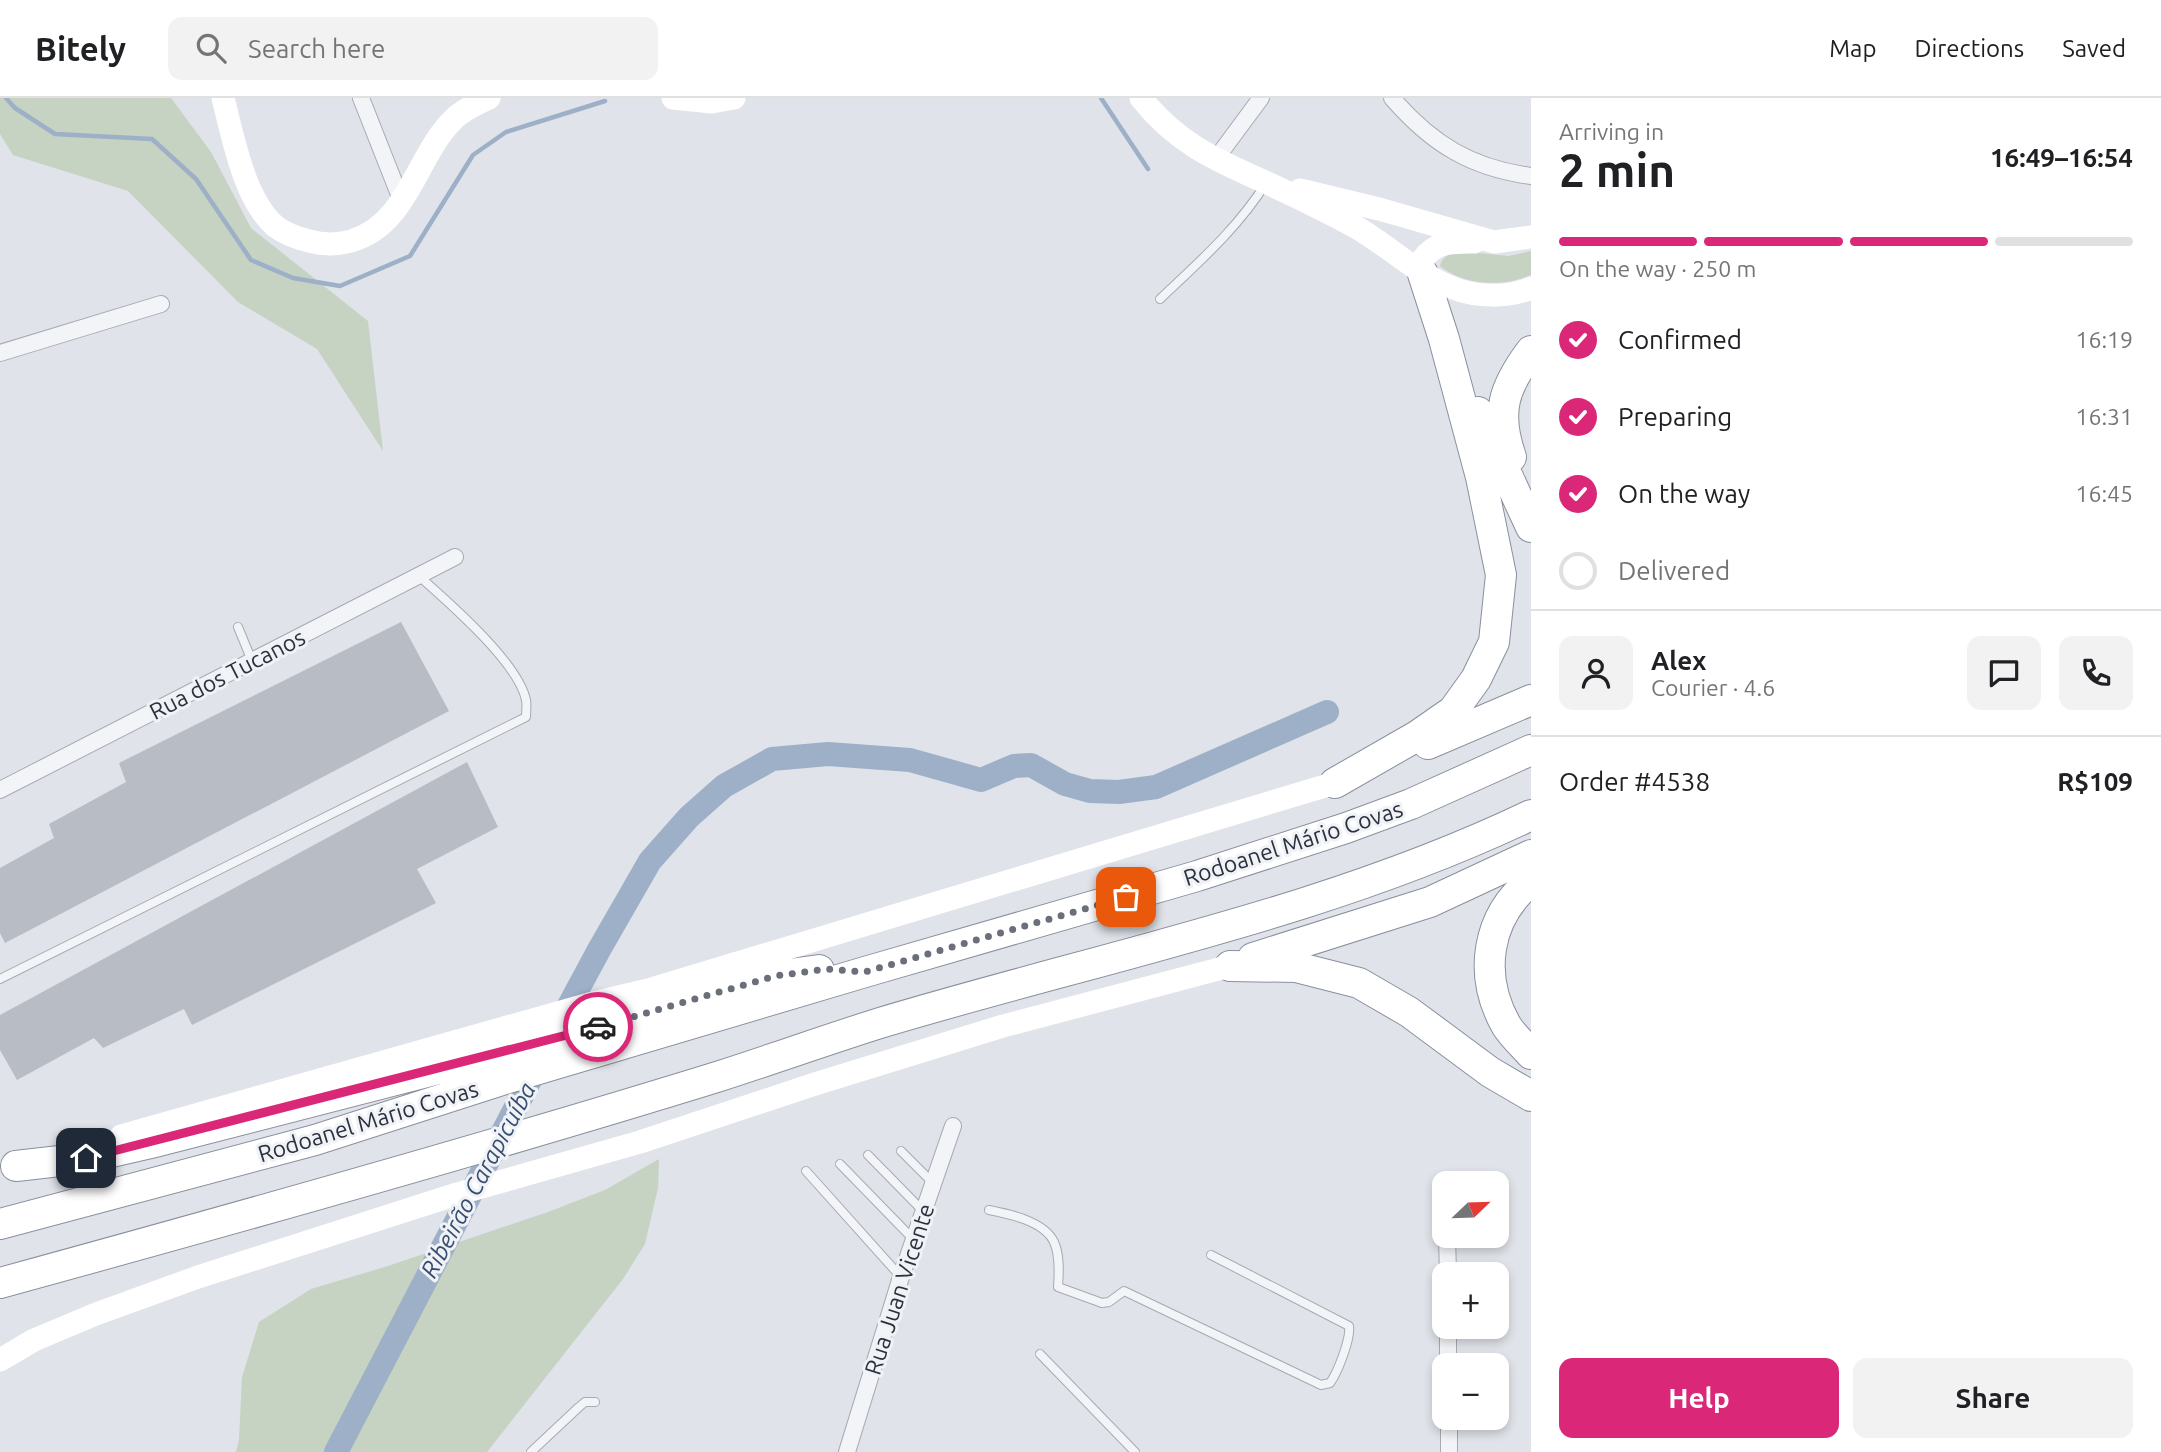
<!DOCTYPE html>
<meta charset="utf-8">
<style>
:root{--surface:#fff;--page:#f2f2f2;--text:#202124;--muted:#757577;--line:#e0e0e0;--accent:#db2777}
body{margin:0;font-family:Ubuntu,sans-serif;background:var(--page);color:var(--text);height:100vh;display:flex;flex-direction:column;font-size:26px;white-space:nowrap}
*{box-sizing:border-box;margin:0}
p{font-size:23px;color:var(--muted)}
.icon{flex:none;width:38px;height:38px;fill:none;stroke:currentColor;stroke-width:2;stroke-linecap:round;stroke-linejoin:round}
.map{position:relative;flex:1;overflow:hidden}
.side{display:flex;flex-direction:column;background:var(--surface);width:630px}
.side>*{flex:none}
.needle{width:46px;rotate:67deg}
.fabs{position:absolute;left:1432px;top:1073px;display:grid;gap:14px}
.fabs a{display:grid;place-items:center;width:77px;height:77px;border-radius:14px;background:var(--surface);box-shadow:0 4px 10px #0003;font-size:35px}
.pin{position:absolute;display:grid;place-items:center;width:60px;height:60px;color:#fff;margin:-30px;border-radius:14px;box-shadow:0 4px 10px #0006}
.courier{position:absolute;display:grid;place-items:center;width:70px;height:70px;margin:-35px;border:5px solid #db2777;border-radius:50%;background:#fff;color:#222;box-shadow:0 2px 9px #0007}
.headline em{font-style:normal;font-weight:700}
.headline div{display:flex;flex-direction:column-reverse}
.headline{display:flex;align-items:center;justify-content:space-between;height:119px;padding:0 28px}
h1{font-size:46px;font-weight:700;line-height:52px}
.bar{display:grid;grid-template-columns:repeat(4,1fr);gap:10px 7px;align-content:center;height:84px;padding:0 28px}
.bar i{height:9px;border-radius:5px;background:var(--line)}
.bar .selected{background:var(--accent)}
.bar p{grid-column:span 4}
.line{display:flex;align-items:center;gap:18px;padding:0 28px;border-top:2px solid var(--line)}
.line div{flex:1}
.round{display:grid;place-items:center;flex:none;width:74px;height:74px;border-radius:14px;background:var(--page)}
ol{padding:0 28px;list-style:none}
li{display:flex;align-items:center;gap:21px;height:77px}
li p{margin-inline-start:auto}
li .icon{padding:7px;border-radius:50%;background:var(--accent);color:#fff;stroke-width:4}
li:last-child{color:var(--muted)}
li i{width:38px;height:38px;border:4px solid var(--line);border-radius:50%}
.button{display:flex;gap:14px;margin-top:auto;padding:14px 28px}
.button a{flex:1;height:80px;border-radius:14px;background:var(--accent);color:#fff;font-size:28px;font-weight:700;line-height:80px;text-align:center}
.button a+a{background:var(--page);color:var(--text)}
header{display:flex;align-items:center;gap:42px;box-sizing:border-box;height:98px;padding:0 35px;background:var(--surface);border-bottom:2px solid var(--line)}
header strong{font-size:33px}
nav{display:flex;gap:38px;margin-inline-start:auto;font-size:24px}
.search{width:490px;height:63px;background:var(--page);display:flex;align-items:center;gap:18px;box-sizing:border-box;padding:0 24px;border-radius:14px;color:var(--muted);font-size:26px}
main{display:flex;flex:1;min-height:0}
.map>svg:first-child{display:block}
.green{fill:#c6d2c2}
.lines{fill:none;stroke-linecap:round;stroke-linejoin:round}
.stream{stroke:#9db0c7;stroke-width:4.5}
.river{stroke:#9db0c7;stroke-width:24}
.building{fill:#b8bcc5}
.lane-casing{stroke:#a6aab3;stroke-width:10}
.street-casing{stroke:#a6aab3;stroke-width:18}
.highway-casing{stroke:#89909e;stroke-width:32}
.lane{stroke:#f3f4f7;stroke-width:8}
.street{stroke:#f3f4f7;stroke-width:16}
.secondary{stroke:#fff;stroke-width:23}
.highway{stroke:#fff;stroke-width:30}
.done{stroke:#6a6f7a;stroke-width:7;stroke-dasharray:0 12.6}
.route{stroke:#db2777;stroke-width:9}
.labels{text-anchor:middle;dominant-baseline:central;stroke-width:6;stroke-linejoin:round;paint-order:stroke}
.street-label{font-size:23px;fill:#2a313f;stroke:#f0f2f6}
.water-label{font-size:24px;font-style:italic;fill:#364e71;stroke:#f0f2f6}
</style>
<header>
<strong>Bitely</strong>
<div class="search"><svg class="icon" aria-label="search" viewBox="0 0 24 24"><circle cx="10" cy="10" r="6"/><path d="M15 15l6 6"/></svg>Search here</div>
<nav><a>Map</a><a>Directions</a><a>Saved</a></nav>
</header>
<main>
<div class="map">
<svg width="1531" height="1354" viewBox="0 0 1531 1354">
<rect width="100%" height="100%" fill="#e0e3e9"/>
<path class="green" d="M0 0H171L211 54 251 130 368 223 383 353 317 251 238 204 128 93 13 57 0 36Z
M1458 153 1509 158 1531 153V177C1502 189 1465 188 1440 168 1442 159 1449 156 1458 153Z
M659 1061 658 1090 645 1146 623 1181 487 1354H236L239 1342 242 1279 259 1224 311 1191 388 1168 548 1114 605 1092Z"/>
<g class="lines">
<path class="stream" d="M6 0 15 10 55 36 152 41 196 81 251 162 293 180 340 188 410 158 473 57 506 34 605 3
M1101 0 1148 71"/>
<path class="river" d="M558 928 600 850 650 763 689 719 724 688 772 661 828 656 910 662 981 682 1014 668 1031 667 1065 686 1090 693 1119 694 1156 689 1327 614
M336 1354 541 961"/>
</g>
<path class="building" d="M401 524 449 613 5 845 0 835V770L54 740 49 726 126 684 119 665Z
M467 664 498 729 417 771 436 805 192 927 184 911 103 950 94 940 17 982 0 952V917Z"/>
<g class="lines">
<defs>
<path id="lane" d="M1160 201C1198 165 1238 130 1266 85
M238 529 252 563
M0 881 526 619C526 614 527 607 526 602 518 564 448 504 419 478
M901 1053 934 1086
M868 1057 924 1114
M840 1066 914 1142
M806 1073 901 1179
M989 1112C1009 1116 1044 1123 1054 1144 1060 1157 1059 1175 1058 1189L1102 1205 1109 1204 1124 1193 1321 1287 1330 1285C1338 1274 1351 1240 1349 1228L1211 1157
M1040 1256 1135 1354
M531 1354 579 1309 585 1304H595"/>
<path id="street" d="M361 0 402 104
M1392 0C1432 46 1471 70 1531 78
M1215 62 1261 0
M0 255 161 206
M0 692 455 459
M1447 1138 1448 1176
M1448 1228V1267
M1449 1320V1354
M847 1354 901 1179 953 1028"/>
<path id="highway" d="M1478 314 1531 429
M1511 359C1495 314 1504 289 1531 253
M1428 646 1531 602
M1335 685 1417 638 1453 613 1476 581 1494 544 1501 477 1481 379 1444 241 1423 176
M1531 783C1486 819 1478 877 1506 927 1512 937 1523 947 1531 956
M1253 860 1430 804 1531 757
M1230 868 1296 869 1359 885 1409 914 1490 974 1531 998
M16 1068 86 1060 151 1045 578 935 775 878 819 872
M0 1126 315 1042 505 981 865 874 1197 778 1346 730 1411 706 1531 652
M0 1185C241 1119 481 1052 720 978 773 961 826 942 880 925 1099 859 1324 816 1531 717"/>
</defs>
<use href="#lane" class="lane-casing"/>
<use href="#street" class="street-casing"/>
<use href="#highway" class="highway-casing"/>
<use href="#lane" class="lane"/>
<use href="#street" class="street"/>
<path class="secondary" d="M223 0C233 39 244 101 275 128 285 136 297 140 309 143 324 147 337 147 351 143 409 127 416 55 456 19 465 11 478 5 489 0
M673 0 712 4 734 0
M1141 0C1176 44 1213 61 1263 83 1293 97 1324 112 1354 128 1388 147 1416 176 1453 190 1476 199 1508 200 1531 190
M1300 92 1379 111 1494 144 1531 139
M1423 176V161C1436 143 1453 144 1474 144
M121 1038 589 906 648 892 1335 685
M0 1262 34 1242 96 1216 198 1179 457 1096 640 1044 815 986 1003 928 1230 868"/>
<use href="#highway" class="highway"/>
</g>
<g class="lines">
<path class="done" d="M598 929 775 878 826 871 865 874 1126 799"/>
<path class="route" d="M86 1060 598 929"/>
</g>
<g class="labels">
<g class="street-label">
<text transform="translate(227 576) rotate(-27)">Rua dos Tucanos</text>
<text transform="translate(1293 745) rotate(-18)">Rodoanel Mário Covas</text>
<text transform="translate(368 1023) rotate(-17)">Rodoanel Mário Covas</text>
<text transform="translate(899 1191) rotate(-72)">Rua Juan Vicente</text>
</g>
<g class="water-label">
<text transform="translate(478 1082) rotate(-62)">Ribeirão Carapicuíba</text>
</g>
</g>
</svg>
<div class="fabs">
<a><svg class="needle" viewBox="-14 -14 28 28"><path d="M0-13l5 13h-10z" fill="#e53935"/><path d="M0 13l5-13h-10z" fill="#757577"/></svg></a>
<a>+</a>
<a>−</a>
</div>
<div class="pin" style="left:1126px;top:799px;background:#ea580c"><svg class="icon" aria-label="bag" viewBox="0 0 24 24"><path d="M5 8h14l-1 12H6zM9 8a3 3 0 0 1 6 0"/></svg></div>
<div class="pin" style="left:86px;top:1060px;background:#1f2937"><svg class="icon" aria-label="home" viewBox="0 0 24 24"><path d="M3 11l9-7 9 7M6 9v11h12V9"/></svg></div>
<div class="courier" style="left:598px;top:929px"><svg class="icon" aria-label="car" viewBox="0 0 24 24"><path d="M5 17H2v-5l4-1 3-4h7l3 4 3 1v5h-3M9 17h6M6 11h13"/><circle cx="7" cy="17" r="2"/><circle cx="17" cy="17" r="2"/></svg></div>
</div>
<section class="side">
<div class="headline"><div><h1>2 min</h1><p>Arriving in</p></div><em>16:49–16:54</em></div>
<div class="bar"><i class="selected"></i><i class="selected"></i><i class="selected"></i><i></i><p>On the way · 250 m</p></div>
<ol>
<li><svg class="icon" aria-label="check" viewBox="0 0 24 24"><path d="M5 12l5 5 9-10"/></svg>Confirmed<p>16:19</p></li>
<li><svg class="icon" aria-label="check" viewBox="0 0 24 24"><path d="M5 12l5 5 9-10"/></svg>Preparing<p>16:31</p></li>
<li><svg class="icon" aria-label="check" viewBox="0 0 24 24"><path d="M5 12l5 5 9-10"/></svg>On the way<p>16:45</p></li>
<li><i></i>Delivered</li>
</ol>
<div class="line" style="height:126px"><a class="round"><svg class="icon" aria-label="person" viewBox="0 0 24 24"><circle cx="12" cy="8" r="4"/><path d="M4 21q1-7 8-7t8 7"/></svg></a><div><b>Alex</b><p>Courier · 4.6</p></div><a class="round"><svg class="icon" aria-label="chat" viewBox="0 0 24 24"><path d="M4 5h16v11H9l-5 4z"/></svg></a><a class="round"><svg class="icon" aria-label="phone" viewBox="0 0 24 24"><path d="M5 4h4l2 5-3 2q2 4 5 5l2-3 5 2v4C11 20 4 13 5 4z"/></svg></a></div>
<div class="line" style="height:91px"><div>Order #4538</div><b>R$109</b></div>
<div class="button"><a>Help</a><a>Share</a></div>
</section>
</main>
